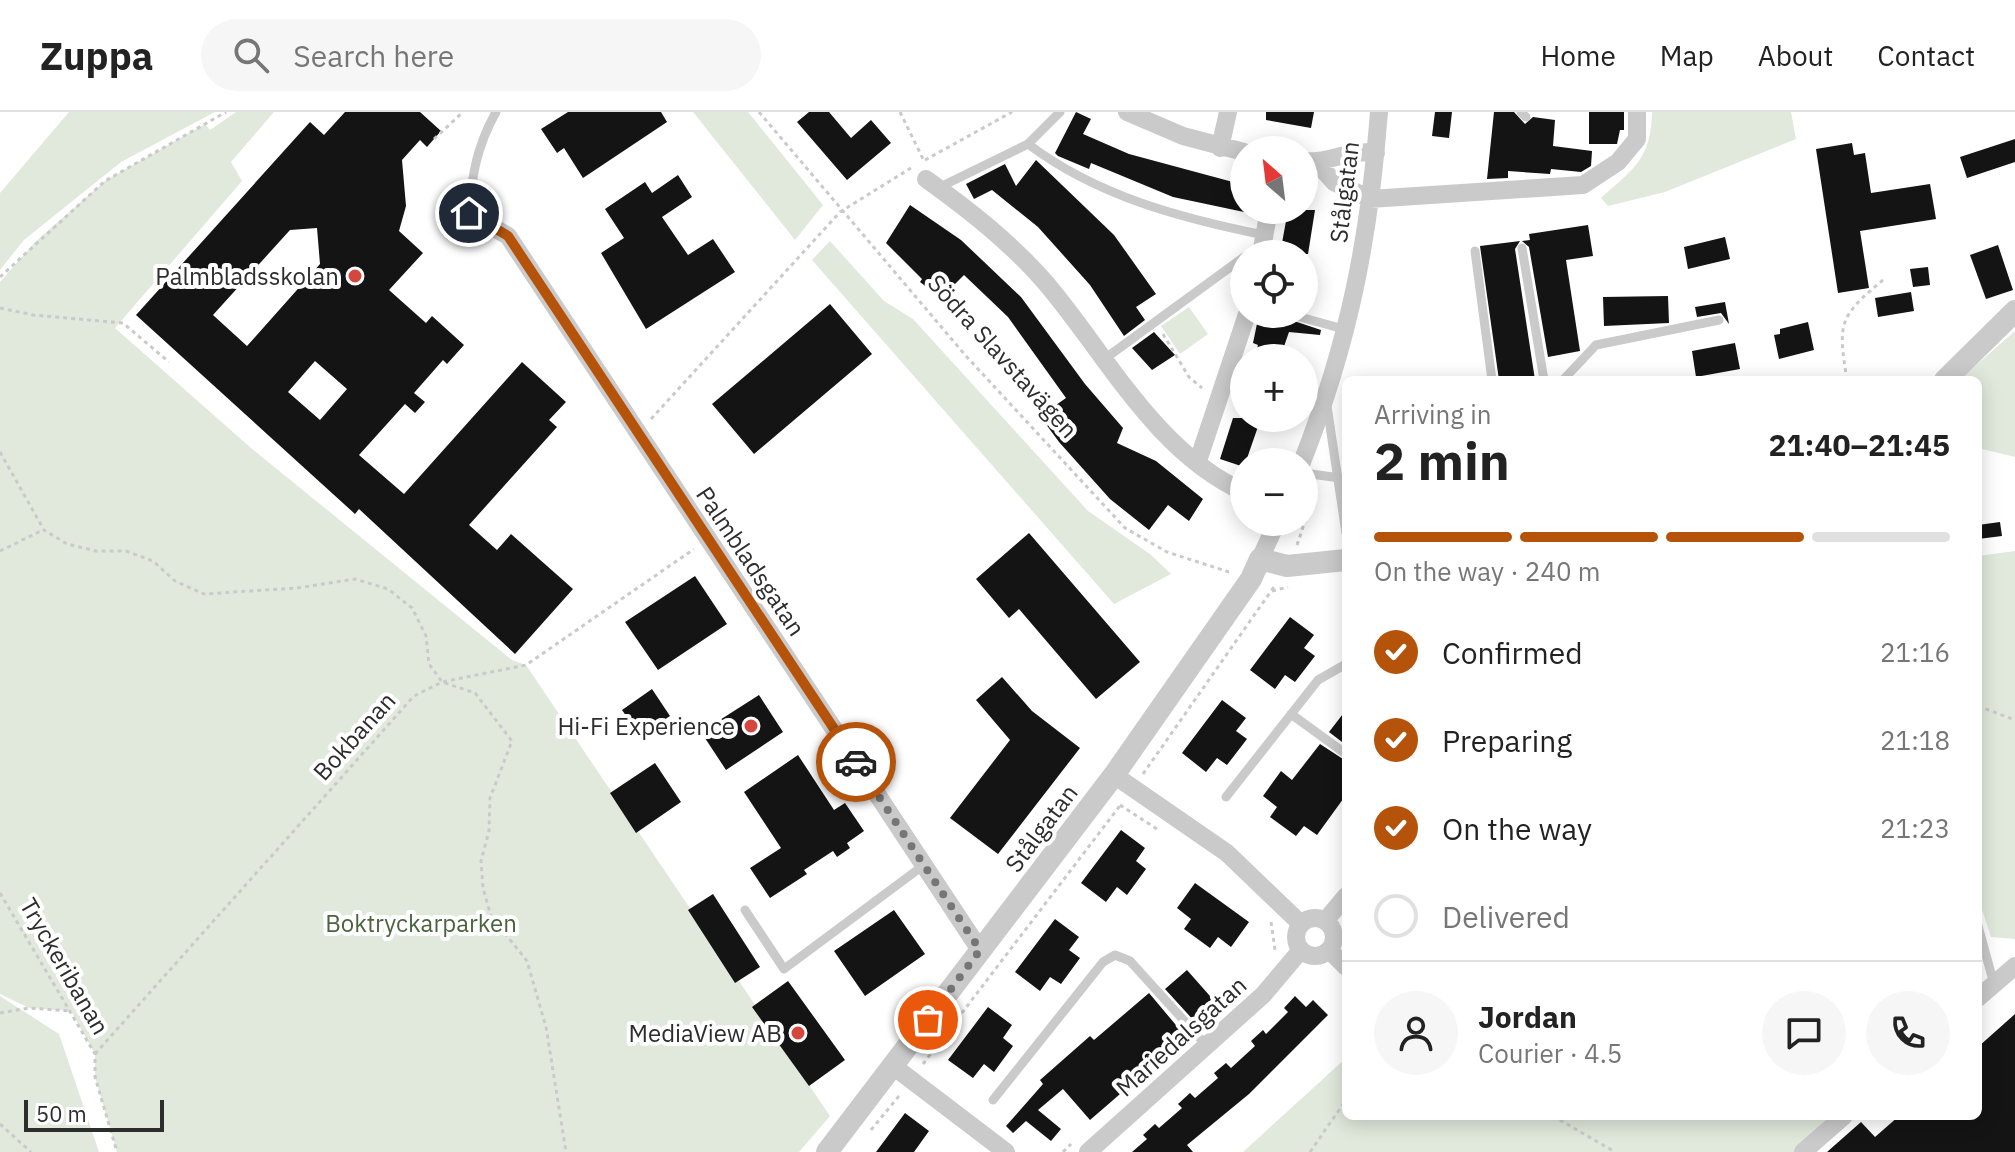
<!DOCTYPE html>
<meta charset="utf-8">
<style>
:root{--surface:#fff;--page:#f6f6f6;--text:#222;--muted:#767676;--line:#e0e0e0;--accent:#b45309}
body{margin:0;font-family:"IBM Plex Sans",sans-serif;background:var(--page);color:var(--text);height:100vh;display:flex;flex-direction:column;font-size:30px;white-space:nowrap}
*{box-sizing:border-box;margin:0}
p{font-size:26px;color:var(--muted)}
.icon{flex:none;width:44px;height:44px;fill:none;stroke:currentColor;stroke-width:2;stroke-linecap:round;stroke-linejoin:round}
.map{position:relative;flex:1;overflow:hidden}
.sheet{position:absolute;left:1342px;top:264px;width:640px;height:744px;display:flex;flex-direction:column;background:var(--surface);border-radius:12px;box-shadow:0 4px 20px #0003}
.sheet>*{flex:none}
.needle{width:52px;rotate:332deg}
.controls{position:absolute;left:1230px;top:24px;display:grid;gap:16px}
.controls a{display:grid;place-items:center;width:88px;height:88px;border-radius:50%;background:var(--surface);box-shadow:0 4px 20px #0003;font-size:40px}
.scale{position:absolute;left:24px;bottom:20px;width:140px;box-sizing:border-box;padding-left:8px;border:4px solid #2d2d2d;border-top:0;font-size:22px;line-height:28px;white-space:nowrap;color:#2d2d2d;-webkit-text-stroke:6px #fff;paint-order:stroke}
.pin{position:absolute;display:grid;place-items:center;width:68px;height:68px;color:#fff;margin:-34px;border:4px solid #fff;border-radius:50%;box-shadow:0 2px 8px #0007}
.courier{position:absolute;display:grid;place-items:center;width:80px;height:80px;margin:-40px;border:6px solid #b45309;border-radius:50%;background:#fff;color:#222;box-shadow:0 2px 10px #0007}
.head em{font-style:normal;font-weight:700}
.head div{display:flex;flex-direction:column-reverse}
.head{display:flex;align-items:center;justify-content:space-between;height:136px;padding:0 32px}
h1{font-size:52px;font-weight:700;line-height:60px}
.bar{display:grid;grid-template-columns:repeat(4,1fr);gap:12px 8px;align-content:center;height:96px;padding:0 32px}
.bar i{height:10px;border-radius:6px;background:var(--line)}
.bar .on{background:var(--accent)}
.bar p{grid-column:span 4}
.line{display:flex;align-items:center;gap:20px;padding:0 32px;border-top:2px solid var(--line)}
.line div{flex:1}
.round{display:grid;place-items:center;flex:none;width:84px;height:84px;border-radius:42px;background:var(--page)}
ol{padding:0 32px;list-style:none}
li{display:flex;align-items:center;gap:24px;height:88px}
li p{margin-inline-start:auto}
li .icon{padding:8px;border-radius:50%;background:var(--accent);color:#fff;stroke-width:4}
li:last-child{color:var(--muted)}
li i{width:44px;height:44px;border:4px solid var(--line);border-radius:50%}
header{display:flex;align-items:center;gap:48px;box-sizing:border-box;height:112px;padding:0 40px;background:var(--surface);border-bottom:2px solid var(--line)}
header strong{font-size:38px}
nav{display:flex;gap:44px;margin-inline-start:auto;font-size:28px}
.search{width:560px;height:72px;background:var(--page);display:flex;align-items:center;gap:20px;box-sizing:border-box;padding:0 28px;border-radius:44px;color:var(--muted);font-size:30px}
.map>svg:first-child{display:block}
.green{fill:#e1e9dc}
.building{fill:#141414;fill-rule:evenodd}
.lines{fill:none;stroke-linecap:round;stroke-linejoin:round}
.path{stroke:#cacaca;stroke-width:3;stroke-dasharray:4 4;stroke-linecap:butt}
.service{stroke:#cacaca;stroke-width:9}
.minor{stroke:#cacaca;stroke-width:18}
.tertiary{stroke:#cacaca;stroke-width:22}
.done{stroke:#767676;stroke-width:8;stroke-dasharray:0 14.4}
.route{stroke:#b45309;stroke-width:10}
.poi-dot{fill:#d5473e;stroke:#fff;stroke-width:3}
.labels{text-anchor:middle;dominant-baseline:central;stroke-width:8;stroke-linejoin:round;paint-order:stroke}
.street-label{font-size:24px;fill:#2d2d2d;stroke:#fff}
.poi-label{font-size:24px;fill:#2d2d2d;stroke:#fff;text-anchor:end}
.park-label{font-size:24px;fill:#4b643f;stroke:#fff}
</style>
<header>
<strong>Zuppa</strong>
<div class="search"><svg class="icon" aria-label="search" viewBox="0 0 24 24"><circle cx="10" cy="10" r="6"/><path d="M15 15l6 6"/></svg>Search here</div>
<nav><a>Home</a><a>Map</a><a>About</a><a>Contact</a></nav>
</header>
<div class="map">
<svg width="2015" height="1040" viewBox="0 0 2015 1040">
<rect width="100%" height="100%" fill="#fff"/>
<path class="green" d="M69 0H215L121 50 24 128 0 158V81Z
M236 0H274L231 50 242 69 115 216 251 336 512 548 526 553 830 1004 799 1040H117L95 965V942L71 899 29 896 0 882V170L36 129 105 69 205 12 210 18Z
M693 0H748L823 93 795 128Z
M1652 0H1791L1796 27 1665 80 1608 94 1601 86C1634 56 1651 47 1652 0Z
M830 129 884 189 913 207 1088 399 1150 442 1171 462 1114 492 812 148Z
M1189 195 1208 222 1180 242 1161 214Z
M2015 219V345L1978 336V268H1959Z
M2015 439V827L1991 825 1978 785V444Z
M0 884 59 922 99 1040H0Z
M1346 946V1004H1844L1803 1040H1243Z"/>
<path class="building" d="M345 0H420L441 19 427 35 420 28 402 48 406 94 399 119 423 141 389 178 426 211 432 204 464 233 447 252 443 248 414 281 425 290 415 301 405 292 359 343 404 382 522 250 566 290 549 308 557 315 469 413 497 438 511 422 573 477 515 542 359 397 355 402 136 203 310 10 324 23ZM317 116 320 152 247 234 213 203 290 118ZM315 249 347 277 320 308 288 280Z
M568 0H661L667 10 583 66 564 36 557 41 541 17Z
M809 0H829L851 26 871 8 891 31 847 68 797 10Z
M1076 0 1091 7 1083 22 1129 42 1244 73V100L1173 85 1091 51 1089 57 1058 44 1055 41Z
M1266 0H1314L1311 16 1266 8Z
M1435 0H1452L1449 26 1432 24Z
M1494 0H1514L1525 12 1533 5 1555 8 1553 34 1592 39 1591 54 1581 60 1551 57 1550 62 1508 59V66L1487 67Z
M1589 0H1624V18H1620L1617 32H1589Z
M2015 27V50L1967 66 1960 45Z
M1852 31 1854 43 1865 41 1871 81 1930 72 1936 107 1860 119 1869 176 1838 181 1816 37Z
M1036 48 1114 123 1156 182 1136 195 1145 208 1124 224 1090 173 1038 115 992 78 974 87 966 72 1005 52 1016 74Z
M678 63 692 85 662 105 688 143 713 127 735 160 646 217 601 141 624 126 605 97 645 70 652 81Z
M910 93 961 128 1021 185 1085 272 1123 316 1117 331 1156 349 1203 387 1189 409 1168 393 1149 418 1110 387 1059 330 1040 304 1066 286 1008 205 964 163 941 186 920 170 922 167 886 131Z
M1288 98H1315L1308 142H1280Z
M1588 113 1593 144 1566 148 1580 239 1548 245 1529 135 1522 129 1530 128 1529 122Z
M1725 125 1730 147 1688 157 1684 135Z
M1520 129 1515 137 1535 268H1499L1480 134Z
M1998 133 2013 178 1986 187 1970 143Z
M1928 155 1930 173 1913 175 1910 157Z
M1911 180 1914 199 1878 205 1875 186Z
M1668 184 1669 211 1604 214 1603 185Z
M1725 190 1729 212 1721 201 1697 205 1695 195Z
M830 192 872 242 754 342 712 292Z
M1259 202 1282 205 1321 218 1320 223 1289 220 1280 246H1254L1258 233 1253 231Z
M1808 210 1814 238 1779 247 1774 223 1780 222V217Z
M1154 220 1175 243 1152 258 1132 236Z
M1735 231 1740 257 1696 265 1692 239Z
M1233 306H1261L1244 355 1220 347Z
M2000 410 2002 424 1978 427V413Z
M1029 421 1140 550 1096 587 1019 497 1009 506 976 467Z
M695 464 727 512 658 558 625 510Z
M1290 505 1314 523 1304 536 1315 544 1295 570 1285 563 1275 577 1250 558Z
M1002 565 1032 599 1080 636 998 742 950 706 1010 628 976 588Z
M652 577 670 604 640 624 622 598Z
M759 583 783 620 726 658 701 620Z
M1222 588 1246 606 1236 619 1247 627 1227 653 1217 646 1206 660 1182 641Z
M1346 598V633L1329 620Z
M1320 632 1346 649V683L1317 723 1304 714 1296 724 1270 705 1277 695 1263 684 1281 659 1292 668Z
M798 643 834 698 845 691 864 719 847 731 850 736 837 745 833 739 804 758 807 762 770 786 750 756 781 736 744 680Z
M655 651 681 690 636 721 610 681Z
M1121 718 1145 736 1136 749 1146 757 1127 783 1117 775 1106 790 1081 771Z
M1195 771 1249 810 1231 835 1218 825 1210 836 1184 817 1191 807 1177 796Z
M713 782 760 855 735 871 688 798Z
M894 798 925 842 865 884 834 839Z
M1055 807 1079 825 1069 838 1080 846 1061 872 1050 865 1040 879 1015 860Z
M1187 858 1217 892 1196 911 1165 877Z
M788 869 845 948 809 974 752 895Z
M1149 881 1186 925 1090 1008 1063 977 1038 998 1061 1017 1051 1029 1026 1009 1013 1021 1006 1014 1043 972 1040 968 1090 924 1094 928Z
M1295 884 1306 895 1313 888 1328 903 1249 982 1187 1033 1193 1040H1132L1147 1027 1143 1023 1155 1012 1159 1016 1182 996 1178 992 1190 981 1195 986 1218 966 1214 961 1226 951 1231 956 1255 934 1251 929 1263 918 1266 922 1288 900 1284 896Z
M988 895 1012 913 1003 926 1013 934 994 960 984 952 973 966 948 948Z
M2015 902V1040H1827L1861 1010 1875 1025 1899 1004H1978V935Z
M905 1001 929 1019 914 1040H876Z"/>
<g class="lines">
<path class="path" d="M759 0 966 244 1125 416 1167 440 1229 460
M900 0 924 49
M434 27 463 0
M925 48 1012 0
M0 165 105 69 226 0
M0 196 33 203 123 211 169 250
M1163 222 1189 265 1202 276
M1847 268C1838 212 1838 205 1883 168
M1346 286V305
M651 307 840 100 911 56
M0 340 44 418 67 432 96 439H126L153 449 175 469 204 482 297 476 355 467 388 477 412 496 426 524 429 552 442 570 475 581 512 629 490 686 489 719 481 749 483 776 491 804 527 849 546 915 566 1040
M1297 433 1316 376
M0 439 43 418
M1272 479 1288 475
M1978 594 2015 608
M1143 662 1276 472
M1120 693 1157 717
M0 781 95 942V965L117 1040
M1271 810 1275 838
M0 901 29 896 70 899
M95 942 414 584 442 570 526 553 694 437
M923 952 1122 691
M1553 1004 1615 1040
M0 1012 31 1040
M871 1018 899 984
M1063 1040 1071 1032
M1310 1040 1346 988"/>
<path class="service" d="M1521 0 1526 5
M1028 32C1097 84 1180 106 1264 123
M938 76 1028 32 1060 0
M469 101C472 62 477 34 496 0
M1522 136 1544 268
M1475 139 1492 268
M1289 202 1347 218
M1103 248 1244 145
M1563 268 1596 233 1719 208
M1327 294 1346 421
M1304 361 1340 366
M1291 602 1346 642
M1226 685 1318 568 1346 552
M745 798 784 857 924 753
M1978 814 1994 872
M993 988 1103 850 1115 843 1130 849 1207 934"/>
<path class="minor" d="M1127 0 1183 24 1244 40
M1220 36 1228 0
M1304 49C1329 52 1346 37 1376 41
M1317 51 1334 70 1370 87 1583 73 1618 50 1637 27V0
M926 67C969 98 1010 130 1045 170 1105 240 1155 340 1244 380
M469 101 508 124 980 838
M1261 142 1269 98
M1198 349 1247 202
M1302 350C1349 230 1369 128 1379 0
M1260 447 1277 410
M1114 663 1227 741 1301 812
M1296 825a19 19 0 1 1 38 0a19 19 0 1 1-38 0Z
M1325 809 1346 784
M1329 838 1346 855
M1978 886 2015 854
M893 954 1006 1040
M1088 1040 1263 883 1301 838
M1803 1040 1844 1004"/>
<path class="tertiary" d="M1945 268 2015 199
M827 1040 1114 663 1251 467 1260 447 1287 454 1346 448"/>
</g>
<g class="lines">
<path class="done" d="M856 650 980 838 928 908"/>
<path class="route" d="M469 101 508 124 856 650"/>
</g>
<g class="poi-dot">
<circle cx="355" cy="164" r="8"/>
<circle cx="751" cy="614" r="8"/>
<circle cx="798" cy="921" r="8"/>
</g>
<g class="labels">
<g class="street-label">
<text transform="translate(1344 80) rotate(-83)">Stålgatan</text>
<text transform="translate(1003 244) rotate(48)">Södra Slavstavägen</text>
<text transform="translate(751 449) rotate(56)">Palmbladsgatan</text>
<text transform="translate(354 624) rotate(-48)">Bokbanan</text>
<text transform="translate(1041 716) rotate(-53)">Stålgatan</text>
<text transform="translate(65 854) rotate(60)">Tryckeribanan</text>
<text transform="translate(1181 924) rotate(-42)">Mariedalsgatan</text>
</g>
<g class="poi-label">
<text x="339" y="164">Palmbladsskolan</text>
<text x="735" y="614">Hi-Fi Experience</text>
<text x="782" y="921">MediaView AB</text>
</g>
<g class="park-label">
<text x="421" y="811">Boktryckarparken</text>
</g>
</g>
</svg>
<div class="controls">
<a><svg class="needle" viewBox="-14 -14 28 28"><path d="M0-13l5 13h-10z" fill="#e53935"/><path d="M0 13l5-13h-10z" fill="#767676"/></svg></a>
<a><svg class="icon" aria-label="locate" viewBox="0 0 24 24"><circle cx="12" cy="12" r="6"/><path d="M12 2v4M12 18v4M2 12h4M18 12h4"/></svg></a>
<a>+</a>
<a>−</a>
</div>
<div class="scale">50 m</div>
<div class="pin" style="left:928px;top:908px;background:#ea580c"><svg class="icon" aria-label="bag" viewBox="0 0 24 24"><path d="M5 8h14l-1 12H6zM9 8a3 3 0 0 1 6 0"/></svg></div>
<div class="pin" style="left:469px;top:101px;background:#1f2937"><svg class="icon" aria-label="home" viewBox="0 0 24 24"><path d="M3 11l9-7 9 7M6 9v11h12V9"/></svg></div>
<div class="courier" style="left:856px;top:650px"><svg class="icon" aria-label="car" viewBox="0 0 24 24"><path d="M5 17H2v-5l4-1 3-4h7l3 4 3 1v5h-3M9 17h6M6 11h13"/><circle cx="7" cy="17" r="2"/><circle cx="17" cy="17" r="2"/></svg></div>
<section class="sheet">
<div class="head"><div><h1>2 min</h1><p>Arriving in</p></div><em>21:40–21:45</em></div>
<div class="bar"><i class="on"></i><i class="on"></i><i class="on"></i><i></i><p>On the way · 240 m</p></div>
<ol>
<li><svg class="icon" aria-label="check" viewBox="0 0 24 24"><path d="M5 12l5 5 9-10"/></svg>Confirmed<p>21:16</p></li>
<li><svg class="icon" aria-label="check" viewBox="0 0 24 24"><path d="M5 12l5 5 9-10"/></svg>Preparing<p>21:18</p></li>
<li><svg class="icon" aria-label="check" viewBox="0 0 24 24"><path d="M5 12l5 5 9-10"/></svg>On the way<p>21:23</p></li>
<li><i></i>Delivered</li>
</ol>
<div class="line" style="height:144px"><a class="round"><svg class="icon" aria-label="person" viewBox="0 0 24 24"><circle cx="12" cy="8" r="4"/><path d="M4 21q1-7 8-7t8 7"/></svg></a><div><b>Jordan</b><p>Courier · 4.5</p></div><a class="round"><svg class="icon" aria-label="chat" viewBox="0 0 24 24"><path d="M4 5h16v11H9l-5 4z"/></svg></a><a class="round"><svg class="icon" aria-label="phone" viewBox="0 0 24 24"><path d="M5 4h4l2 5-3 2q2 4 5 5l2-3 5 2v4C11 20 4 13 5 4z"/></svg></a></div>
</section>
</div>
